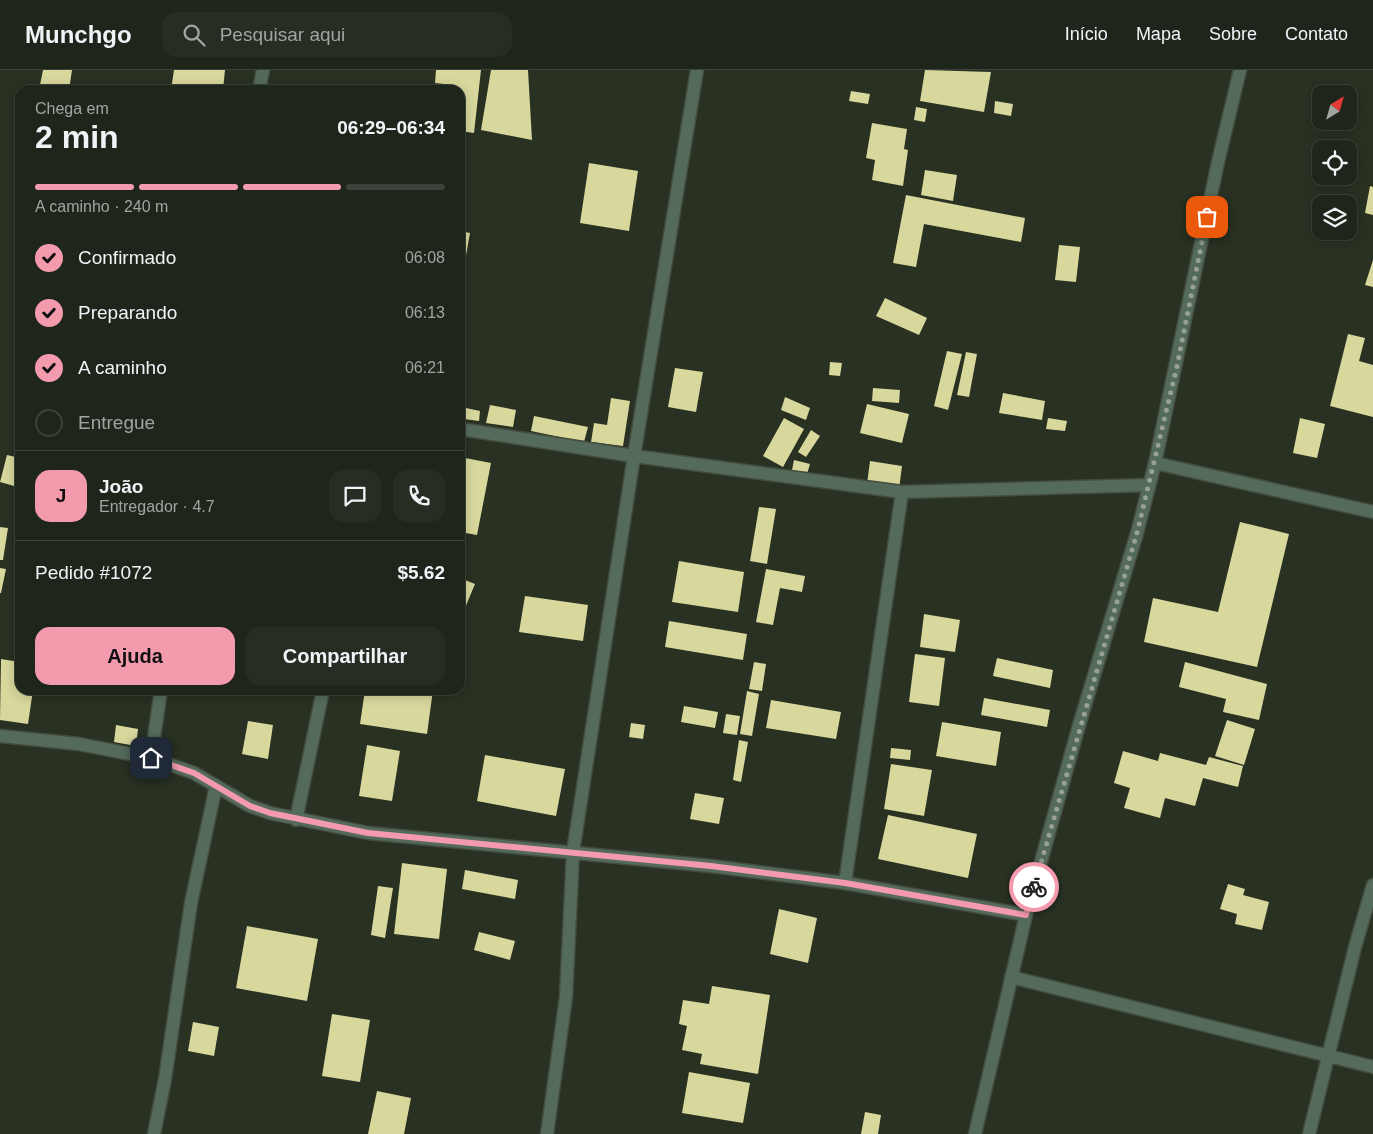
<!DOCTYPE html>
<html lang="pt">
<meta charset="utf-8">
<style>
:root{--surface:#1e251a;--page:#262d23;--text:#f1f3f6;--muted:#a1a5a2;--line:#3c4239;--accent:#f39aac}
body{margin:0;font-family:Helvetica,sans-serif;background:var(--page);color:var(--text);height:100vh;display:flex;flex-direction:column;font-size:19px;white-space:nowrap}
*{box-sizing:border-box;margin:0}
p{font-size:16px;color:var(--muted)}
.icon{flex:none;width:28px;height:28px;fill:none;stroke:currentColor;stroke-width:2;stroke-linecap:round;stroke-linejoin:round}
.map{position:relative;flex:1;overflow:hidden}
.drawer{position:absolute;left:15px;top:15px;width:450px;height:610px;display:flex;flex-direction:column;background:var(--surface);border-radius:15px;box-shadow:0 2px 12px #0003,0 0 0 1px var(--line)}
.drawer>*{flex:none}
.needle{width:32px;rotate:37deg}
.buttons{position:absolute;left:1312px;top:15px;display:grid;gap:10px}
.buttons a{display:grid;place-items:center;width:45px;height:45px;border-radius:10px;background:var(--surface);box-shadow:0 2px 12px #0003,0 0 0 1px var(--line);font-size:25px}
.pin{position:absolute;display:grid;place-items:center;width:42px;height:42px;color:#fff;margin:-21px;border-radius:10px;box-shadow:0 2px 8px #0006}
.courier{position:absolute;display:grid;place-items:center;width:50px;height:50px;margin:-25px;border:4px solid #f39aac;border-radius:50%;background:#fff;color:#222;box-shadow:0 1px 6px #0007}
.overview em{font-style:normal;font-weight:600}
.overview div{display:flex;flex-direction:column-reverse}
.overview{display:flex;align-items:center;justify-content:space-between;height:85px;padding:0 20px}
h1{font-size:32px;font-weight:600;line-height:38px}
.bar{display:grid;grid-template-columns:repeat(4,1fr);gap:8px 5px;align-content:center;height:60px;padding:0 20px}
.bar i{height:6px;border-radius:4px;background:var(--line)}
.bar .on{background:var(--accent)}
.bar p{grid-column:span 4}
.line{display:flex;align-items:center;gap:12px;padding:0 20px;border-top:1px solid var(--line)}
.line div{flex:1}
.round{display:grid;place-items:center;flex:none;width:52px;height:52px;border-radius:15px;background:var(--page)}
ol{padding:0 20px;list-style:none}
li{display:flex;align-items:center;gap:15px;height:55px}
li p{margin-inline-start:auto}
li .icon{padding:5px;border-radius:50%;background:var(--accent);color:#111;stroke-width:4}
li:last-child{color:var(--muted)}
li i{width:28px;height:28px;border:2px solid var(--line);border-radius:50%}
.cta{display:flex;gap:10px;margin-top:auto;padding:10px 20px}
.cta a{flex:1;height:58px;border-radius:15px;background:var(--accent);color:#111;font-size:20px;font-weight:600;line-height:58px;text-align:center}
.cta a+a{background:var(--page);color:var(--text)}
header{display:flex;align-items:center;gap:30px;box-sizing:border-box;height:70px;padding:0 25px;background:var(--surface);border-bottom:1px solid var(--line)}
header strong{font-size:24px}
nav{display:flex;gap:28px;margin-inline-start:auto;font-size:18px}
.search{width:350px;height:45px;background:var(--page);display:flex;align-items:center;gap:12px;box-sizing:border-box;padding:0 18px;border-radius:15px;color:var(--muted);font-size:19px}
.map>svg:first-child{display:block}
.building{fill:#d8d79c}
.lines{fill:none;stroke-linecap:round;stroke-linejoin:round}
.minor-casing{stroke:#444c3e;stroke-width:15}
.minor{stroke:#546b5c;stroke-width:12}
.done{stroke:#99a095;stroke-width:5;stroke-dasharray:0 9}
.route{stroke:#f39aac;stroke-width:6}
</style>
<header>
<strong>Munchgo</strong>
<div class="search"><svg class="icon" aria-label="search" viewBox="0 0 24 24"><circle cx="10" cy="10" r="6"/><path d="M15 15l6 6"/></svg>Pesquisar aqui</div>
<nav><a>Início</a><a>Mapa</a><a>Sobre</a><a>Contato</a></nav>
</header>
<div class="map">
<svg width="1373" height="1064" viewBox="0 0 1373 1064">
<rect width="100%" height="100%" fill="#283122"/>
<path class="building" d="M43 0H72L69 20 40 15Z
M174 0H225L223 20H171Z
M436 0H481L474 63 460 61V20H453V15L435 13Z
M491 0H528L532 70 481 60Z
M925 0 991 2 984 42 920 31Z
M851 21 870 24 868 34 849 31Z
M995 31 1013 34 1011 46 994 43Z
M916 37 927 39 925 52 914 50Z
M872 53 907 59 904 79 908 80 903 116 872 110 875 90 866 88Z
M589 93 638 101 629 161 580 153Z
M925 100 957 105 953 131 921 125Z
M1370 116 1373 117V145L1365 143Z
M906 125 1025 148 1021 172 924 154 916 197 893 193Z
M460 161 470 163 461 214H460Z
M1059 175 1080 177 1076 212 1055 210Z
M1373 190V217L1365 215Z
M885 228 927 248 919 265 876 246Z
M1348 264 1365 268 1359 291 1373 295V347L1330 336Z
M947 281 962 284 948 340 934 336Z
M966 282 977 284 969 327 957 325Z
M830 292 842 293 840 306 829 305Z
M675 298 703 302 696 342 668 337Z
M873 318 900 320 899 333 872 331Z
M460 319H466L461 347H460Z
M1003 323 1045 331 1042 350 999 343Z
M785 327 810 338 806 350 781 340Z
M611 328 630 331 623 376 591 372 594 353 607 355Z
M867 334 909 344 902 373 860 363Z
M490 335 516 340 513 357 486 353Z
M466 338 480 341 479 351 464 349Z
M534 346 588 357 584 372 531 361Z
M784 348 804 359 783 397 763 386Z
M1048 348 1067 351 1065 361 1046 359Z
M1300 348 1325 354 1317 388 1293 383Z
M811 360 820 366 806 387 798 382Z
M7 385 20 388 14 416 0 412Z
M460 387 491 393 477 465 460 462Z
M794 390 810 394 807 404 792 400Z
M870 391 902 396 899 419 867 414Z
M759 437 776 439 767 494 750 491Z
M1240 452 1289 464 1257 597 1144 572 1153 528 1218 542Z
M0 457 8 458 3 490H0Z
M679 491 744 502 738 542 672 532Z
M0 498 6 499 1 523H0Z
M766 499 805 506 802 522 780 518 773 555 756 552Z
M460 508 475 514 460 550Z
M525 526 588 535 583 571 519 562Z
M924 544 960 550 955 582 920 577Z
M669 551 747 564 743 590 665 577Z
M915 584 945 588 939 636 909 632Z
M997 588 1053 600 1050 618 993 606Z
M1 589 20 592V620H33L28 654 0 650Z
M754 592 766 594 762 621 749 619Z
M1185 592 1267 614 1259 650 1223 642 1226 629 1179 617Z
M365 620H433L427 664 360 654Z
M747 621 759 624 752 666 740 664Z
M984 628 1050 640 1047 657 981 645Z
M771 630 841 642 836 669 766 658Z
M684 636 718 642 715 658 681 652Z
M726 644 740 646 737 665 723 663Z
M1227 650 1255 659 1244 695 1215 686Z
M248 651 273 655 268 689 242 684Z
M942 652 1001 662 996 696 936 686Z
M631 653 645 655 643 669 629 667Z
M116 655 138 659 136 676 114 672Z
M739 670 748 672 741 712 733 710Z
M367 675 400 681 392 731 359 726Z
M891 678 911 680 910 690 890 688Z
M1123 681 1158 691 1160 683 1206 695 1209 687 1243 696 1238 717 1203 708 1195 736 1165 728 1160 748 1124 738 1130 718 1114 713Z
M485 685 565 699 556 746 477 731Z
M891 694 932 700 924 746 884 739Z
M695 723 724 728 719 754 690 749Z
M888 745 977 764 968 808 878 789Z
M402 793 447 799 439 869 394 864Z
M465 800 518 810 515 829 462 819Z
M1228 814 1245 819 1243 825 1269 832 1262 860 1235 854 1237 844 1220 839Z
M378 816 393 818 385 868 371 865Z
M779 839 817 848 808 893 770 884Z
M247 856 318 869 307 931 236 918Z
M479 862 515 871 510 890 474 880Z
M712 916 770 925 758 1004 700 994 702 984 682 980 687 956 679 954 683 930 709 934Z
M332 944 370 950 360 1012 322 1006Z
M193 952 219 957 214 986 188 981Z
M689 1002 750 1013 743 1053 682 1043Z
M377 1021 411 1028 404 1064H368Z
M865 1042 881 1045 878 1064H861Z"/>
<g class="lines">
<defs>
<path id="minor" d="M259 20 263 0
M460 359 634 386 902 422
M1155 393 1373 442
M0 666 79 674 151 688 194 703 250 736 270 743 368 763 711 796 845 813 1026 845
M151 688 161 620
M296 750 323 620
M845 813 902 422 1149 415
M1011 907 1373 997
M154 1064 165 1009 191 833 216 716
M547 1064 566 927 573 782 634 386 697 0
M975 1064 1026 845 1080 652 1137 463 1155 393 1218 92 1240 0
M1309 1064 1355 877 1373 815"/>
</defs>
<use href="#minor" class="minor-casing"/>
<use href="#minor" class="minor"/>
</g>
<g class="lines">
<path class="done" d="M1034 817 1137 463 1177 296 1207 147"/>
<path class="route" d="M151 688 194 703 250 736 270 743 368 763 711 796 845 813 1026 845 1034 817"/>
</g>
</svg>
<div class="buttons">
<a><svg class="needle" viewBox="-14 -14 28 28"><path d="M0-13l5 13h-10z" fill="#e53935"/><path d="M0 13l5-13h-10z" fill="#a1a5a2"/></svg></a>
<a><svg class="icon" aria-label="locate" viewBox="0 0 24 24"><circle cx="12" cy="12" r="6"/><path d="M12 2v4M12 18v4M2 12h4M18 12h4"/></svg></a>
<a><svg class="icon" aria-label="layers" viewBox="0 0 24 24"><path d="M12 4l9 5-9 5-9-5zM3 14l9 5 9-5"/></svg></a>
</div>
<div class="pin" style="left:1207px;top:147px;background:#ea580c"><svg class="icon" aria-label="bag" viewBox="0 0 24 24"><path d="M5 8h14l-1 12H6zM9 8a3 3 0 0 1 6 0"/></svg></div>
<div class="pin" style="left:151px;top:688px;background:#1f2937"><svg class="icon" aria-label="home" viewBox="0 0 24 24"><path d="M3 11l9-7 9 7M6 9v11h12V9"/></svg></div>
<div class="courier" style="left:1034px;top:817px"><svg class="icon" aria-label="bike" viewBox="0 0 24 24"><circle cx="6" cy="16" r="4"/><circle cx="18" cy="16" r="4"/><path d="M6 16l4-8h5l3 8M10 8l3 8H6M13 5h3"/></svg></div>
<section class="drawer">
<div class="overview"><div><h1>2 min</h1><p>Chega em</p></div><em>06:29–06:34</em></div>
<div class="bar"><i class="on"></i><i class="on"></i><i class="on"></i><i></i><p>A caminho · 240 m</p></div>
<ol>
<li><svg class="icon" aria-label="check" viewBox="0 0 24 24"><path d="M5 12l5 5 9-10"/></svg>Confirmado<p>06:08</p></li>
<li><svg class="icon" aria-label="check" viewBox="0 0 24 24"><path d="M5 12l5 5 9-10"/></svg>Preparando<p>06:13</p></li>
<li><svg class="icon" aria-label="check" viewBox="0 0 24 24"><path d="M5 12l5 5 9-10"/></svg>A caminho<p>06:21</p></li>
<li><i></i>Entregue</li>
</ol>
<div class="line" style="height:90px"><b class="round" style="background:var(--accent);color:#111">J</b><div><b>João</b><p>Entregador · 4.7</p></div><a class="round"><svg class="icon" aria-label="chat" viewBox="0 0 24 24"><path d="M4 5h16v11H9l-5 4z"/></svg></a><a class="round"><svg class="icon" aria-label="phone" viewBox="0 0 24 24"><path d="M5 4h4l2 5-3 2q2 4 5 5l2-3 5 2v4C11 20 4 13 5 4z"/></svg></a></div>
<div class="line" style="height:65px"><div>Pedido #1072</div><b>$5.62</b></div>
<div class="cta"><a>Ajuda</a><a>Compartilhar</a></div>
</section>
</div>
